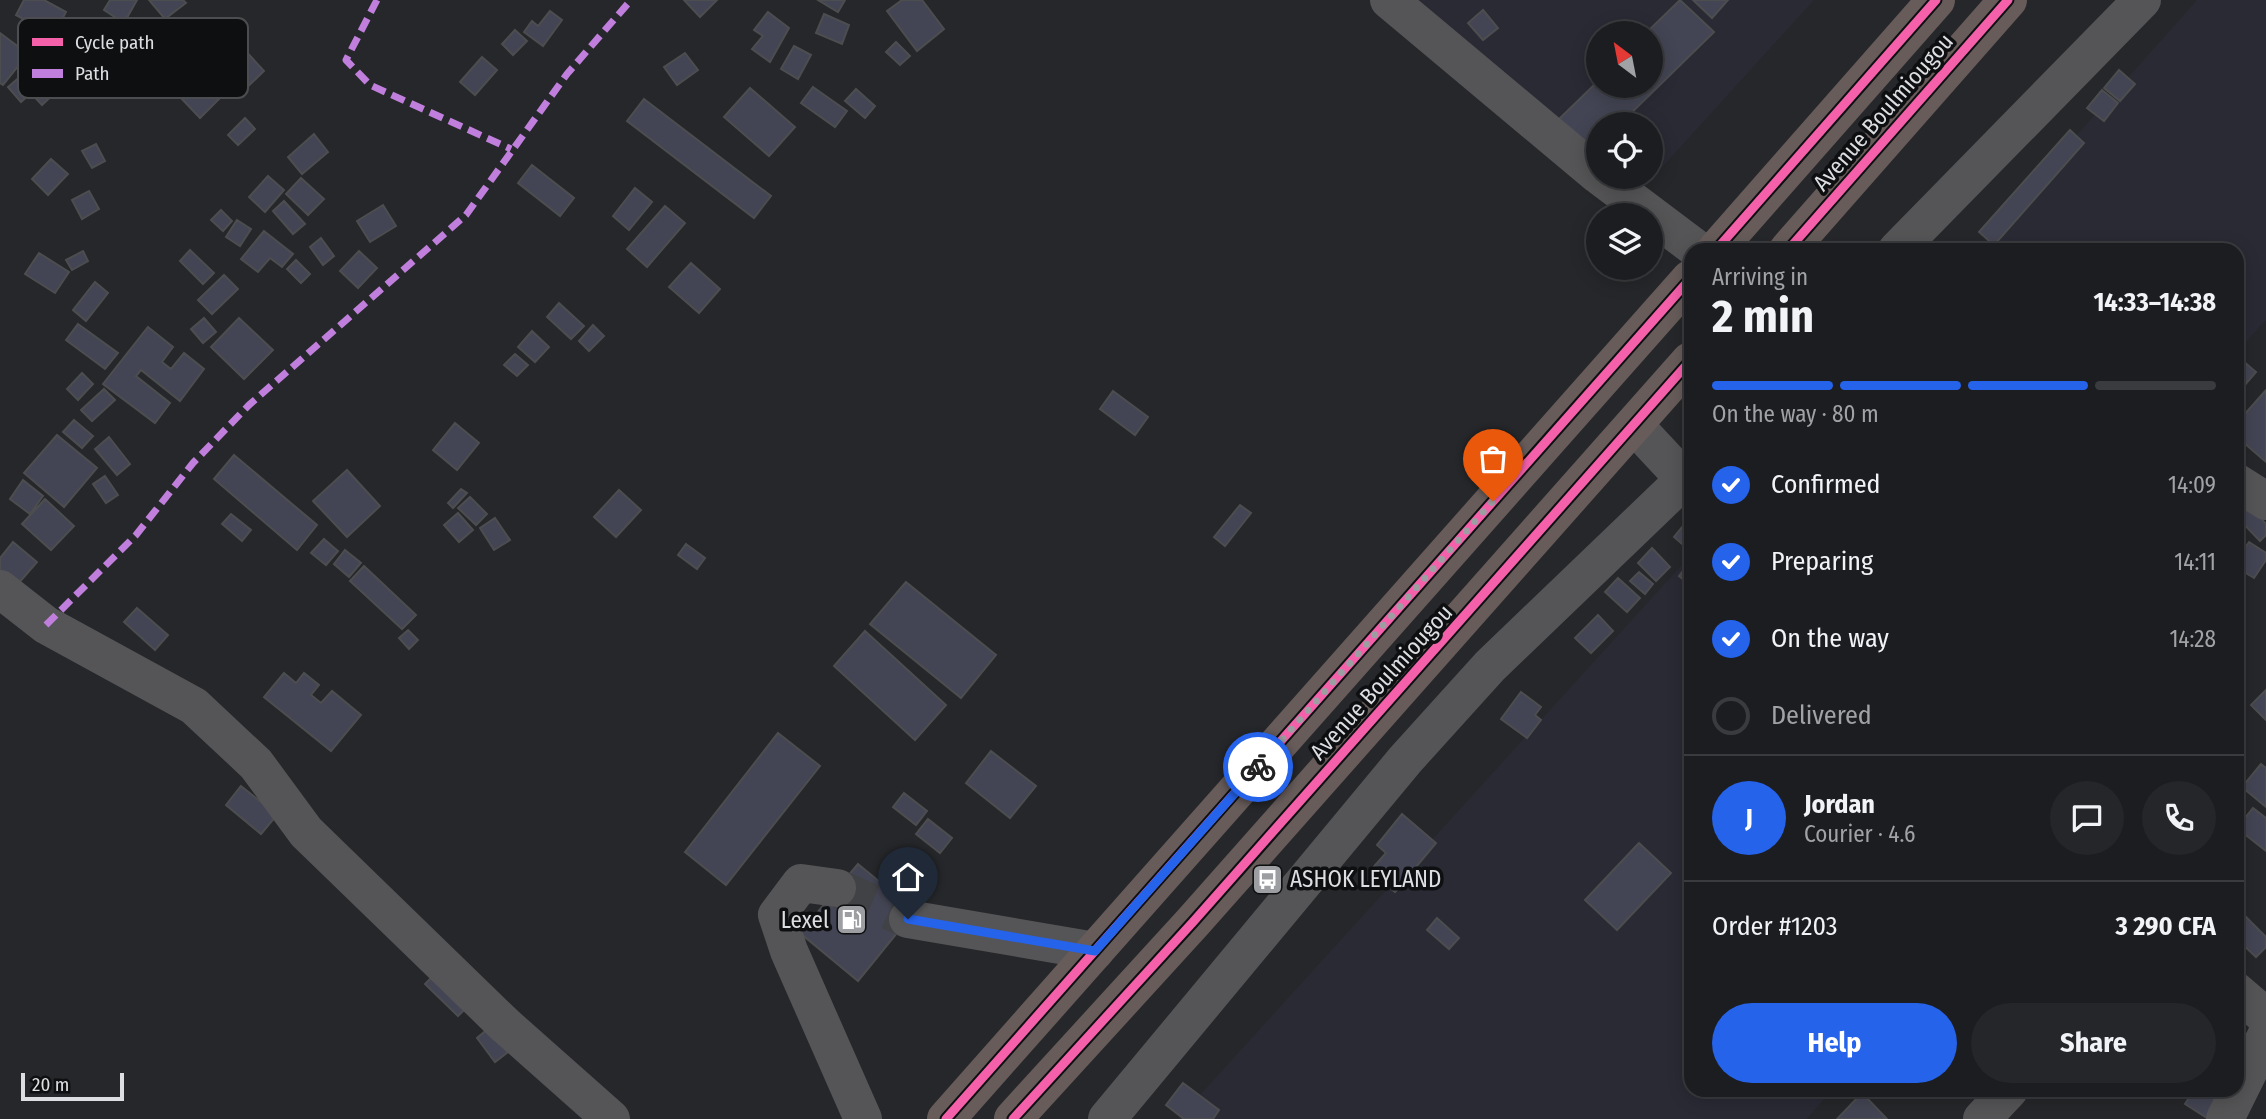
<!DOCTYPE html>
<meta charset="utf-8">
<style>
:root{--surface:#1c1d20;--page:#252629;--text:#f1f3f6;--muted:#a0a2a5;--line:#3a3b3e;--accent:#2563eb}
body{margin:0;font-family:"Fira Sans Condensed",sans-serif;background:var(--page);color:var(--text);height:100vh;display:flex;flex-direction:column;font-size:26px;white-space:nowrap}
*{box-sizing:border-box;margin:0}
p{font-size:23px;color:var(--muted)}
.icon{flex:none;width:38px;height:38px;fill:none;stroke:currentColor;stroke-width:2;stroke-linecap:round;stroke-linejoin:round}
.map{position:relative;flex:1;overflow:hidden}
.details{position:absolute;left:1684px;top:243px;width:560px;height:854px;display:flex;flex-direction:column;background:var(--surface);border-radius:21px;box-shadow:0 4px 18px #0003,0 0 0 2px var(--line)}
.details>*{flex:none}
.needle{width:46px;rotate:328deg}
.controls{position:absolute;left:1586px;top:21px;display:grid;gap:14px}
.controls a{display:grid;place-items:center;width:77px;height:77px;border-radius:50%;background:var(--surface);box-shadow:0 4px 18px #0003,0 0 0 2px var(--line);font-size:35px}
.scale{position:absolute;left:21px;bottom:18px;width:103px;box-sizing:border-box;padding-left:7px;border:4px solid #dddee2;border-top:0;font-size:19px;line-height:24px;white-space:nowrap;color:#dddee2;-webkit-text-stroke:5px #0e0f11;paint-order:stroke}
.pin{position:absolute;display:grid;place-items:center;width:60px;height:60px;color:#fff;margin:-72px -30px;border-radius:50% 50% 50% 0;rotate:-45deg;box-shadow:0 0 7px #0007}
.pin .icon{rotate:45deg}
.courier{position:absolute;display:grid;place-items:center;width:70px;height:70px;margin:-35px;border:5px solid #2563eb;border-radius:50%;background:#fff;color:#222;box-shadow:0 2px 9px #0007}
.summary em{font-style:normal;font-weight:700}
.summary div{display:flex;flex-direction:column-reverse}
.summary{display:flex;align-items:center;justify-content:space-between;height:119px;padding:0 28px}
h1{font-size:46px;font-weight:700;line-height:52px}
.bar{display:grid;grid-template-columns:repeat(4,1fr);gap:10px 7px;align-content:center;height:84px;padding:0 28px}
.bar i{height:9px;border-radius:5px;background:var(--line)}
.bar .current{background:var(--accent)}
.bar p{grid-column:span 4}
.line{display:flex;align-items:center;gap:18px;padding:0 28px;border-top:2px solid var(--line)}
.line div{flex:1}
.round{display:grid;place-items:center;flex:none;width:74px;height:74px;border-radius:37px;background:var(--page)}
ol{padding:0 28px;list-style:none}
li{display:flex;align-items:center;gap:21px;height:77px}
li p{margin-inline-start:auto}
li .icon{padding:7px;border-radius:50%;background:var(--accent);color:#fff;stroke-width:4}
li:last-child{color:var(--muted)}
li i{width:38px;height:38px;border:4px solid var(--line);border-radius:50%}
.button{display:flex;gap:14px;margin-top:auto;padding:14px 28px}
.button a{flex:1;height:80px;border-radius:42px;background:var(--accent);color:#fff;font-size:28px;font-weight:700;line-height:80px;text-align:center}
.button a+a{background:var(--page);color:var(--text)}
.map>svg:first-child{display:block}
.built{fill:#292a34;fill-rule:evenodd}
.building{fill:#444554;stroke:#4c4d4f;stroke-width:2}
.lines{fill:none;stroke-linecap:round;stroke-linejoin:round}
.minor-tunnel{stroke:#414246;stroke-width:38;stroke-dasharray:38 19;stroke-linecap:butt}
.minor{stroke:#555557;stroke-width:38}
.highway{stroke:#675c5a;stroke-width:38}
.quiet{stroke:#c07fdc;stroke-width:7;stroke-dasharray:14 7;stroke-linecap:butt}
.cycleway-casing{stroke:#0e0f11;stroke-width:13}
.cycleway{stroke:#f560ab;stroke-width:9}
.done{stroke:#9d9ea2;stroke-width:7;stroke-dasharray:0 12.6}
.route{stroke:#2563eb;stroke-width:9}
.labels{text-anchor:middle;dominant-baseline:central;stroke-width:7;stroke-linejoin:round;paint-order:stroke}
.street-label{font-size:23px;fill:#dddee2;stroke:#0e0f11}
.poi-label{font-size:23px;fill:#dddee2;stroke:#0e0f11;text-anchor:start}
.key{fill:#0e0f11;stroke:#4c4d50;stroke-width:2}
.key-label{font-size:19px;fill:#dddee2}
</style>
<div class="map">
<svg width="2266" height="1119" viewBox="0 0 2266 1119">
<rect width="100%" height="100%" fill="#26272a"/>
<path class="built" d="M1419 0H1814L1637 195 1615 177H1650V124H1598V163ZM1598 33H1650V86H1598Z
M2197 0H2266V320L2237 352 2236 250H1997L1984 239Z
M1690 556V1090H1832L1807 1119H1178Z"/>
<path class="building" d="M24 0H44L66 12 59 25 45 19 40 28 16 15Z
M110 0H137L124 23 104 10Z
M149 0H183L186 3 165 19Z
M684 0H717L700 17Z
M818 0H845L838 12Z
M902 0H922L944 29 917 51 887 11Z
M1680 0 1714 32 1620 124H1598V146L1588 155 1556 122 1598 81V86H1650V33H1646Z
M1693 0H1728L1712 18Z
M1483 10 1498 28 1483 40 1468 23Z
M550 11 562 20 543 46 524 32 532 21 538 26Z
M768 12 789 28 770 62 752 49 763 36 754 30Z
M824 14 849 25 842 44 816 33Z
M515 30 527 41 513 55 502 44Z
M0 33 28 54 3 85 0 83Z
M896 42 910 56 900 65 886 52Z
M241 46 264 71 240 94 216 69Z
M794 46 811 55 798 79 781 69Z
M179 53 197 71 204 65 228 90 200 118 181 98 189 91 165 67Z
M685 53 698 70 677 85 664 67Z
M482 57 497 70 475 95 460 82Z
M37 62 60 88 42 105 31 93 21 102 8 87Z
M2119 70 2135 84 2120 101 2104 88Z
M813 87 847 111 835 127 801 103Z
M750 88 795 127 769 156 724 117Z
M856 89 875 106 865 118 845 101Z
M2102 90 2118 103 2104 121 2087 108Z
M644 99 771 196 754 218 627 121Z
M245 118 255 129 238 145 228 135Z
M2070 130 2084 143 1994 245 1979 232Z
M314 134 328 152 302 174 288 157Z
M96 144 105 161 92 168 82 151Z
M51 159 68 174 48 195 32 179Z
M532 165 574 198 560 216 518 183Z
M268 176 284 190 265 212 249 197Z
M301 178 324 199 308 215 286 194Z
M635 188 652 202 629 230 613 216Z
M89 191 99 209 82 219 72 200Z
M284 201 305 224 293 234 273 211Z
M383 205 396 226 370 242 357 221Z
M665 206 685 223 647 267 627 249Z
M221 210 232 221 223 231 211 220Z
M237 220 251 229 240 246 226 237Z
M264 231 293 254 282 267 270 258 258 272 241 259Z
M321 238 334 256 323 265 310 247Z
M190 250 214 273 203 284 180 261Z
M83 251 88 261 72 270 66 260Z
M359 251 377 268 358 288 340 271Z
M39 253 69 272 55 293 25 274Z
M296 260 310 274 301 283 287 269Z
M691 263 720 289 699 313 669 287Z
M224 275 238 289 212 314 198 300Z
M95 282 108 293 86 321 73 310Z
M559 303 584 326 571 339 547 317Z
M204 318 216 332 203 343 191 329Z
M239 318 273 350 244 379 211 347Z
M78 324 118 353 105 369 66 340Z
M593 325 604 336 589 351 579 341Z
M148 327 173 347 162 362 171 369 184 353 204 369 180 401 141 370 136 376 170 403 155 423 103 384Z
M532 331 549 347 535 362 518 347Z
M515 354 528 365 517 376 504 365Z
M2236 355 2256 372 2243 387 2236 381Z
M82 373 93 384 78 400 67 389Z
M104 389 115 400 92 421 81 410Z
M2266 390V462L2236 436V424Z
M1113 391 1148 417 1135 435 1100 409Z
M74 420 93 436 82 448 63 432Z
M455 423 479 443 457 470 433 450Z
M57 435 97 468 64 507 24 473Z
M109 437 130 464 117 475 95 449Z
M234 455 317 525 297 550 214 479Z
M347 470 380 506 347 537 313 501Z
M105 476 118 495 106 503 93 484Z
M23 480 43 496 30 514 10 499Z
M461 489 467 493 453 508 448 503Z
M619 490 641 510 616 537 594 517Z
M470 497 487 514 476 525 458 508Z
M45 499 74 526 51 550 22 524Z
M1240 505 1251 513 1225 546 1214 537Z
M2249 506 2266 524V535L2260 541 2237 517Z
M458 513 473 530 459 542 444 525Z
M231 514 251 530 242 541 222 524Z
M495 518 510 540 494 550 480 528Z
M1683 526 1690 533 1688 549 1674 537Z
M324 539 338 551 326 565 311 553Z
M13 542 37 562 17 585 0 570V558Z
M2249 542 2266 553V560L2254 578 2236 567V561Z
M686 544 705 558 697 569 678 555Z
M1652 548 1670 567 1656 581 1638 563Z
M345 550 361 563 349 577 334 564Z
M1690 562V585L1679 576Z
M364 566 416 615 402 629 350 581Z
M1639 572 1653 584 1645 594 1630 581Z
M1618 578 1640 598 1627 612 1605 592Z
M906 582 996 655 961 698 870 624Z
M137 608 168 635 155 650 124 622Z
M1598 615 1613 631 1591 653 1575 638Z
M408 630 418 640 409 649 399 638Z
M865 631 946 705 915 740 834 666Z
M284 673 296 683 304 673 319 685 311 695 321 703 332 691 361 715 331 751 264 697Z
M2266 690V720L2251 705Z
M1521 692 1541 707 1535 715 1541 720 1527 738 1501 719Z
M778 733 820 766 726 885 685 852Z
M991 751 1036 786 1010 818 966 783Z
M2261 764 2266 768V807L2242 787Z
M241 786 277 815 261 834 226 805Z
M904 793 927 811 916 825 893 807Z
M2253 808 2266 818V851L2237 828Z
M1402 814 1436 843 1395 892 1370 871 1386 853 1377 845Z
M928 819 952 838 940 853 916 834Z
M1639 843 1671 873 1617 930 1585 900Z
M858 864 915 911 858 981 800 933Z
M2236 907 2266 937V947L2256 957 2236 938Z
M1437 918 1459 938 1449 949 1427 930Z
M439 970 472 1002 458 1016 425 984Z
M489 1028 508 1052 495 1062 477 1038Z
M1183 1083 1219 1110 1213 1119H1184L1166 1105Z
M2194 1090H2215L2222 1095 2207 1118 2185 1104Z
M1862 1093 1887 1119H1837Z"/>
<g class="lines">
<path class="minor-tunnel" d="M837 888 908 919"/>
<path class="minor" d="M1389 0 1598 175
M1601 177 1698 250
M1897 250 2142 0
M1634 425 1690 485
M2236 482 2266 501
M0 589 46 625 194 706 256 764 306 832 505 1025 611 1119
M837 888 801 883 777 915 789 951 863 1119
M908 919 1095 951
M2236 991 2266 1017
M1107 1119 1405 760 1490 666 1690 474
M1982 1119 2009 1090
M2225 1119 2266 1036"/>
<path class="highway" d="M1716 250 1936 0
M1788 250 2008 0
M946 1119 1690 279
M1013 1119 1193 922 1690 361"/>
<path class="quiet" d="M377 0 346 60 370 85 511 149
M46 625 136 535 193 463 249 405 466 215 567 74 631 0"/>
<defs>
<path id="cycleway" d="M1716 250 1936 0
M1788 250 2008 0
M946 1119 1690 279
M1013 1119 1193 922 1690 361"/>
</defs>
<use href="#cycleway" class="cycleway-casing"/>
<use href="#cycleway" class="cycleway"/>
</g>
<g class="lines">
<path class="done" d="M1258 767 1493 501"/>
<path class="route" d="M908 919 1095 951 1258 767"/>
</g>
<defs>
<symbol id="bus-square" viewBox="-11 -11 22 22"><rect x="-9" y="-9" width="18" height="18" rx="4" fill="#9d9ea2" stroke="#0e0f11"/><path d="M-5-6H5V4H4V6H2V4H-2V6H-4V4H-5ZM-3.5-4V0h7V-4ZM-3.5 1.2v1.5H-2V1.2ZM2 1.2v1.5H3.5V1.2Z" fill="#fff"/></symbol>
<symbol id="fuel-square" viewBox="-11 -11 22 22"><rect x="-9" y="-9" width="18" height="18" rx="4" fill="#9d9ea2" stroke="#0e0f11"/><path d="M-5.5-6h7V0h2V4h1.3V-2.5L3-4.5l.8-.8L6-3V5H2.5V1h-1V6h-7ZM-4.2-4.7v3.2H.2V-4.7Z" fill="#fff"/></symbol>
</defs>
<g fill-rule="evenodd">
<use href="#bus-square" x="1250" y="862" width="35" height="35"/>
<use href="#fuel-square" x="834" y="902" width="35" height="35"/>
</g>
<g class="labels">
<g class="street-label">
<text transform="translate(1883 112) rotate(-49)">Avenue Boulmiougou</text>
<text transform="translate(1381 682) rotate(-48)">Avenue Boulmiougou</text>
</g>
<g class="poi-label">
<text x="1290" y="879">ASHOK LEYLAND</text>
<text x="829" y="920" text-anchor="end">Lexel</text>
</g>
</g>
<rect x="18" y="18" width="230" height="80" rx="10" class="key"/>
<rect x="32" y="38" width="31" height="8" fill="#f560ab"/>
<rect x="32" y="69" width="31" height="9" fill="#c07fdc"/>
<g class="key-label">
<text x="75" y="49">Cycle path</text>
<text x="75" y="80">Path</text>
</g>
</svg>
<div class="controls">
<a><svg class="needle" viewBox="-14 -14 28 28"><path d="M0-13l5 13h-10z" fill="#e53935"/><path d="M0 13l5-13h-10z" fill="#a0a2a5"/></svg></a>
<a><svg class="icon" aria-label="locate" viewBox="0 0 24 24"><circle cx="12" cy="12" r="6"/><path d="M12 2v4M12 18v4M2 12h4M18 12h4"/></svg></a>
<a><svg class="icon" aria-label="layers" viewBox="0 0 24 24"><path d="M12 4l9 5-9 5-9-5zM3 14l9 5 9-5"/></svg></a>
</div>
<div class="scale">20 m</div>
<div class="pin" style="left:1493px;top:501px;background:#ea580c"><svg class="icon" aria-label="bag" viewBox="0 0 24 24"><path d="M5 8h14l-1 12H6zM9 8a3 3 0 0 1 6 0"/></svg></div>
<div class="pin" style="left:908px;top:919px;background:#1f2937"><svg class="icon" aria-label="home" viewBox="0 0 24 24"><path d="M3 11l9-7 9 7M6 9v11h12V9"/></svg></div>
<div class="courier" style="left:1258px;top:767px"><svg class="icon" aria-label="bike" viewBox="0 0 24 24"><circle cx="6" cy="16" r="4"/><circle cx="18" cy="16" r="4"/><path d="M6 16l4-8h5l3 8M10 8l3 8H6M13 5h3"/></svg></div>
<section class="details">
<div class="summary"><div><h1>2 min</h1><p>Arriving in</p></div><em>14:33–14:38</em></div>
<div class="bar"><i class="current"></i><i class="current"></i><i class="current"></i><i></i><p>On the way · 80 m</p></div>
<ol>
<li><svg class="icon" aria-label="check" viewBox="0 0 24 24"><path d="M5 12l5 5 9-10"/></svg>Confirmed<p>14:09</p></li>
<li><svg class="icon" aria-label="check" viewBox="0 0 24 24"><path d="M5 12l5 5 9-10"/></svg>Preparing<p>14:11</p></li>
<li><svg class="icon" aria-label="check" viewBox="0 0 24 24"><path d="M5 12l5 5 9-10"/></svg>On the way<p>14:28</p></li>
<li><i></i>Delivered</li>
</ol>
<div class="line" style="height:126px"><b class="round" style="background:var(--accent);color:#fff">J</b><div><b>Jordan</b><p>Courier · 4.6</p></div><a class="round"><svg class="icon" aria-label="chat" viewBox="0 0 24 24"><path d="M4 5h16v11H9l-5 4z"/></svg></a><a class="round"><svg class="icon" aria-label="phone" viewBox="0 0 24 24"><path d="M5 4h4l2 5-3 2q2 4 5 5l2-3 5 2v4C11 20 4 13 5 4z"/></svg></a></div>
<div class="line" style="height:91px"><div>Order #1203</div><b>3 290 CFA</b></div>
<div class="button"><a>Help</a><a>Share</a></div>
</section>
</div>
